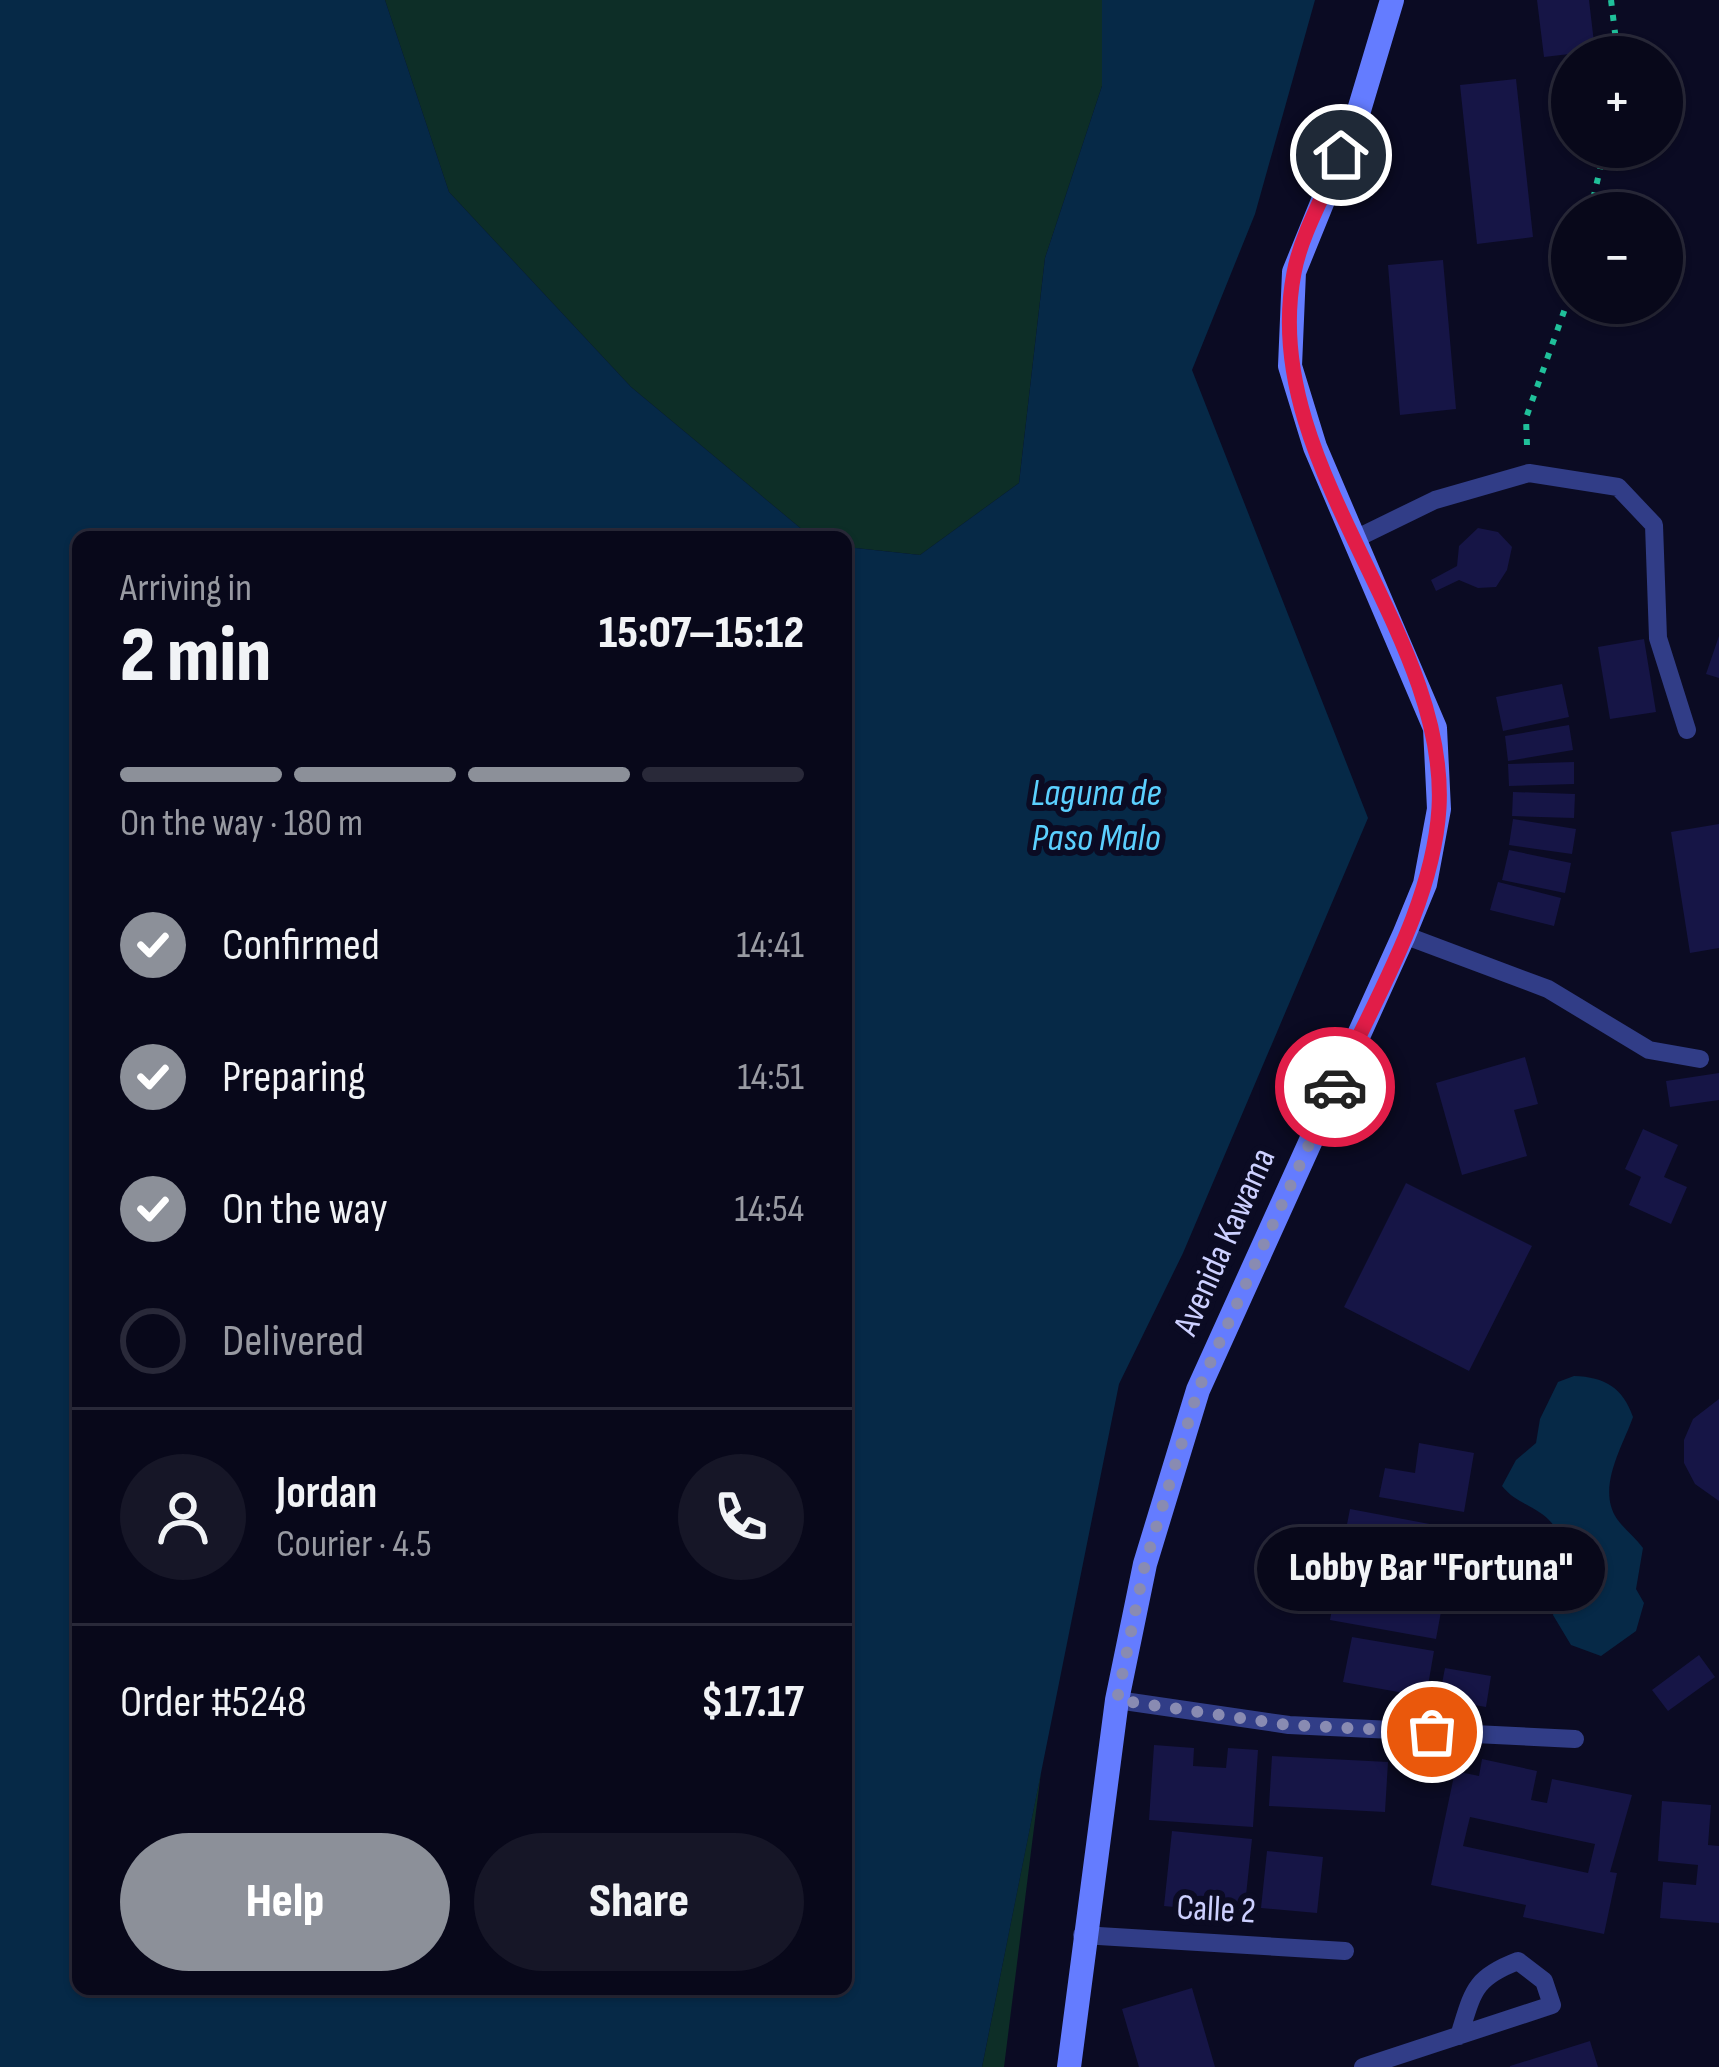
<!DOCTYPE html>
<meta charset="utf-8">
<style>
:root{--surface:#08081a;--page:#161627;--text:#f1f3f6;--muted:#989aa2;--line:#292939;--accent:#8c9099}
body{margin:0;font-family:"Sofia Sans Condensed",sans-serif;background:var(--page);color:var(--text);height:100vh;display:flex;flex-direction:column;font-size:45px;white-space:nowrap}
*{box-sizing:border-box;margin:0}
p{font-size:39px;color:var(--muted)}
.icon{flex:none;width:66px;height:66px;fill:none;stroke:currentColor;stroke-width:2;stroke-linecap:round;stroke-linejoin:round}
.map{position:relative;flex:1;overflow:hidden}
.sheet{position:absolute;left:72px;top:531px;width:780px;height:1464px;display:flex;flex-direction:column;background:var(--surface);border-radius:18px;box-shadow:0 3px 9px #0004,0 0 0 3px var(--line)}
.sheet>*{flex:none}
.buttons{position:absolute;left:1551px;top:36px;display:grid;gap:24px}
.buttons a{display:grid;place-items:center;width:132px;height:132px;border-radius:50%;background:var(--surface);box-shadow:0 3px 9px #0004,0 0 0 3px var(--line);font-size:60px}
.pin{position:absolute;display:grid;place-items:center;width:102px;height:102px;color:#fff;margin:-51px;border:6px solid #fff;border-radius:50%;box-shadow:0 3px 12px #0007}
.courier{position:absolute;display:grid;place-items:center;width:120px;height:120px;margin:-60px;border:9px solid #e11d48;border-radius:50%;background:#fff;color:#222;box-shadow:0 3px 15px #0007}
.bubble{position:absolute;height:84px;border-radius:42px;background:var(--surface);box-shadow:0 3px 9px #0004,0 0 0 3px var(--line);font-size:39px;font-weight:800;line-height:84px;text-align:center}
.overview em{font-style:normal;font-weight:800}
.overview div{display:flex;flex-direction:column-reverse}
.overview{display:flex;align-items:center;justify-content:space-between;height:204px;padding:0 48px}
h1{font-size:78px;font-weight:800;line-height:90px}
.bar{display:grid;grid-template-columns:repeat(4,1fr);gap:18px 12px;align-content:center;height:144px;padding:0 48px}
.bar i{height:15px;border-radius:9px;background:var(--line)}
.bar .selected{background:var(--accent)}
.bar p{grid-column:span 4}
.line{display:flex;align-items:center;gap:30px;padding:0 48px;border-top:3px solid var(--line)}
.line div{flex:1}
.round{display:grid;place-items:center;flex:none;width:126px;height:126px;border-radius:63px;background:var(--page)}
ol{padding:0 48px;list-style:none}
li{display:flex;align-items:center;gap:36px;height:132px}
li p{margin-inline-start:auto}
li .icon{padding:12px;border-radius:50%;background:var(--accent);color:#fff;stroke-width:4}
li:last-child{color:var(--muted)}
li i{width:66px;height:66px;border:6px solid var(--line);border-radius:50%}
.button{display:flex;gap:24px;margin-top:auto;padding:24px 48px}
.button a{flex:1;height:138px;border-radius:72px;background:var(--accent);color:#fff;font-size:48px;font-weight:800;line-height:138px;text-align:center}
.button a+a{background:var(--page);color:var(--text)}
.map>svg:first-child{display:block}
.green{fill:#0d2e27}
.water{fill:#062947}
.building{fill:#161546;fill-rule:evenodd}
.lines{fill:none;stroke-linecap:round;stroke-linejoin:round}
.path{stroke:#20c09a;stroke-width:6;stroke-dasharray:6 9;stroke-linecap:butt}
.service{stroke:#313d87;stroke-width:18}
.secondary{stroke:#647cff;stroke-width:24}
.done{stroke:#898bb2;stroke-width:12;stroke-dasharray:0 21.6}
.route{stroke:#e11d48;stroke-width:15}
.labels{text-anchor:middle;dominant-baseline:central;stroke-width:12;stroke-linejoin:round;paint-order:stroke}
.street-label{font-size:36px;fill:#cdd0ff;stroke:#0b0b23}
.water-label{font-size:39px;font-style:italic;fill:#5bd0ff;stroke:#0b0b23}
</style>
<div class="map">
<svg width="1719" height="2067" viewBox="0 0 1719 2067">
<rect width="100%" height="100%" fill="#0b0b23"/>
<path class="green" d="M385 0H1102V86L1045 258 1019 483 920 555 846 547V537H811L631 387 449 192Z
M1041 1772 1004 2067H982Z"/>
<path class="water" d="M0 0H385L449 192 631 387 811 537H78V1989H846V547L920 555 1019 483 1045 258 1102 86V0H1315L1255 214 1192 370 1368 818 1183 1253 1119 1384 982 2067H0Z
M1574 1376C1605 1377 1623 1388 1633 1417 1623 1446 1596 1488 1617 1519 1624 1529 1635 1537 1643 1548L1636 1589 1644 1603 1636 1631 1601 1656 1571 1645 1553 1615C1560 1580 1577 1540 1542 1514 1528 1504 1513 1500 1502 1486L1516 1460 1536 1443 1540 1419 1558 1382Z
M1522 1535 1535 1539 1545 1560 1542 1592 1521 1609 1510 1598 1499 1552 1506 1540Z"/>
<path class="building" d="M1537 0H1589L1595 51 1544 57Z
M1516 79 1533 237 1477 244 1460 85Z
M1443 260 1456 409 1400 415 1388 265Z
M1478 528 1498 532 1512 547 1507 570 1496 587 1478 588 1459 580 1436 591 1431 580 1457 566 1459 546Z
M1719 636V678L1706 674Z
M1644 639 1656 712 1610 719 1598 647Z
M1562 684 1569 717 1503 731 1496 697Z
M1569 725 1573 750 1508 761 1505 736Z
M1574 762V784L1509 786 1508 764Z
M1513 792 1575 794 1574 818 1512 816Z
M1513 819 1576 829 1572 854 1509 845Z
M1719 824V948L1690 953 1671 832Z
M1509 850 1571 863 1565 893 1502 880Z
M1498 882 1561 898 1554 926 1490 910Z
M1525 1057 1538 1104 1514 1110 1527 1156 1462 1175 1436 1083Z
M1719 1073V1100L1670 1107 1666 1081Z
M1643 1129 1678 1145 1664 1177 1687 1187 1671 1224 1629 1205 1641 1177 1625 1169Z
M1406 1183 1532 1246 1469 1371 1344 1307Z
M1719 1399V1501L1695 1484 1684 1463V1440L1693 1419Z
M1419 1443 1474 1453 1464 1512 1379 1497 1385 1468 1415 1473Z
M1350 1509 1456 1529 1436 1639 1330 1620 1335 1593 1288 1586 1298 1533 1344 1540Z
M1352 1637 1434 1651 1426 1697 1343 1682Z
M1699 1655 1715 1677 1668 1711 1652 1690Z
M1445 1668 1491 1676 1486 1707 1439 1699Z
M1154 1745 1194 1748 1193 1766 1226 1768 1228 1748 1258 1750 1253 1827 1149 1820Z
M1272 1756 1388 1762 1385 1812 1269 1806Z
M1482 1759 1537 1771 1531 1800 1547 1803 1552 1779 1632 1795 1610 1872 1617 1873 1604 1934 1523 1917 1526 1905 1431 1885 1455 1771 1479 1776ZM1470 1817 1595 1844 1588 1873 1463 1846Z
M1662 1801 1711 1805 1708 1845 1719 1846V1923L1660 1918 1663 1882 1696 1885 1698 1865 1658 1861Z
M1172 1831 1252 1839 1244 1914 1164 1906Z
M1267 1851 1323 1857 1317 1913 1261 1908Z
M1192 1988 1215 2067H1139L1122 2009Z
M1590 2041 1598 2067H1510V2066Z"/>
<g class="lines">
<path class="path" d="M1611 0 1618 57
M1590 213 1605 147
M1527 445 1526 418 1572 289"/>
<path class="service" d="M1353 540 1435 500 1529 473 1618 487 1654 525 1658 638 1687 730
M1404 935 1548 989 1649 1050 1700 1059
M1117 1700 1289 1725 1575 1739
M1082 1935 1345 1951
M1363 2067 1552 2005 1544 1981 1518 1961C1473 1978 1473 1992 1459 2036"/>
<path class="secondary" d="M1069 2067 1117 1700 1145 1564 1198 1390 1404 935 1425 884 1439 809 1435 728 1315 447 1290 366 1294 272 1357 117 1392 0"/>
</g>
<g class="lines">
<path class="done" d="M1335 1087 1198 1390 1145 1564 1117 1700 1288 1725 1432 1732"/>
<path class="route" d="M1335 1087C1374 1000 1433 905 1439 808 1449 630 1257 462 1294 273 1301 234 1326 192 1341 155"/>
</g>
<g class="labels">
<g class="street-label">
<text transform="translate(1225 1242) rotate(-66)">Avenida Kawama</text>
<text transform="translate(1216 1910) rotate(3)">Calle 2</text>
</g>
<g class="water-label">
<text x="1096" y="793">Laguna de<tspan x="1096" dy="45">Paso Malo</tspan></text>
</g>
</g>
</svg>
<div class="buttons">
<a>+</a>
<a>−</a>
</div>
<div class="pin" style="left:1432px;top:1732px;background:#ea580c"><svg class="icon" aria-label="bag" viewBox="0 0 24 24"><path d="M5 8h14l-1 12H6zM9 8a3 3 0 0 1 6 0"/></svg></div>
<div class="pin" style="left:1341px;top:155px;background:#1f2937"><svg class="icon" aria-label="home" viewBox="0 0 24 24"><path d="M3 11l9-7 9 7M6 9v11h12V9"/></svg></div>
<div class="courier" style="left:1335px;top:1087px"><svg class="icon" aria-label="car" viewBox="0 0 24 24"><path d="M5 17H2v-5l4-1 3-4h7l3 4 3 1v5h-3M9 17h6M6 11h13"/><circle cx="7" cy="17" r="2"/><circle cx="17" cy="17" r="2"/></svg></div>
<div class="bubble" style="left:1257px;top:1527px;width:348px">Lobby Bar &quot;Fortuna&quot;</div>
<section class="sheet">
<div class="overview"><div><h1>2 min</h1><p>Arriving in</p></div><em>15:07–15:12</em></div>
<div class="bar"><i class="selected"></i><i class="selected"></i><i class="selected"></i><i></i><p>On the way · 180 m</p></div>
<ol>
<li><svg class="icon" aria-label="check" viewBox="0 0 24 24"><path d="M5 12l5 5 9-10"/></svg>Confirmed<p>14:41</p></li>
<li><svg class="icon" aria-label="check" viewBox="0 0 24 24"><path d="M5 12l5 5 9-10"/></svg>Preparing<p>14:51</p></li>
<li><svg class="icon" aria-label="check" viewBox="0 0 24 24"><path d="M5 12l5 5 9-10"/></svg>On the way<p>14:54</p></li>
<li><i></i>Delivered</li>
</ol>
<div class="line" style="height:216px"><a class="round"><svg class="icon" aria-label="person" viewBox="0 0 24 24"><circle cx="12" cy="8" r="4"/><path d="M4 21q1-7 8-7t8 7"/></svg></a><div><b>Jordan</b><p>Courier · 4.5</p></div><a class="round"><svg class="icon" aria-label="phone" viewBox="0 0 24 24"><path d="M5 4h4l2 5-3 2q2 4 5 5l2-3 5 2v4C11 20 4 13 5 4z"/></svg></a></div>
<div class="line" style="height:156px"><div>Order #5248</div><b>$17.17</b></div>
<div class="button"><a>Help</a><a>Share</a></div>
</section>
</div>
